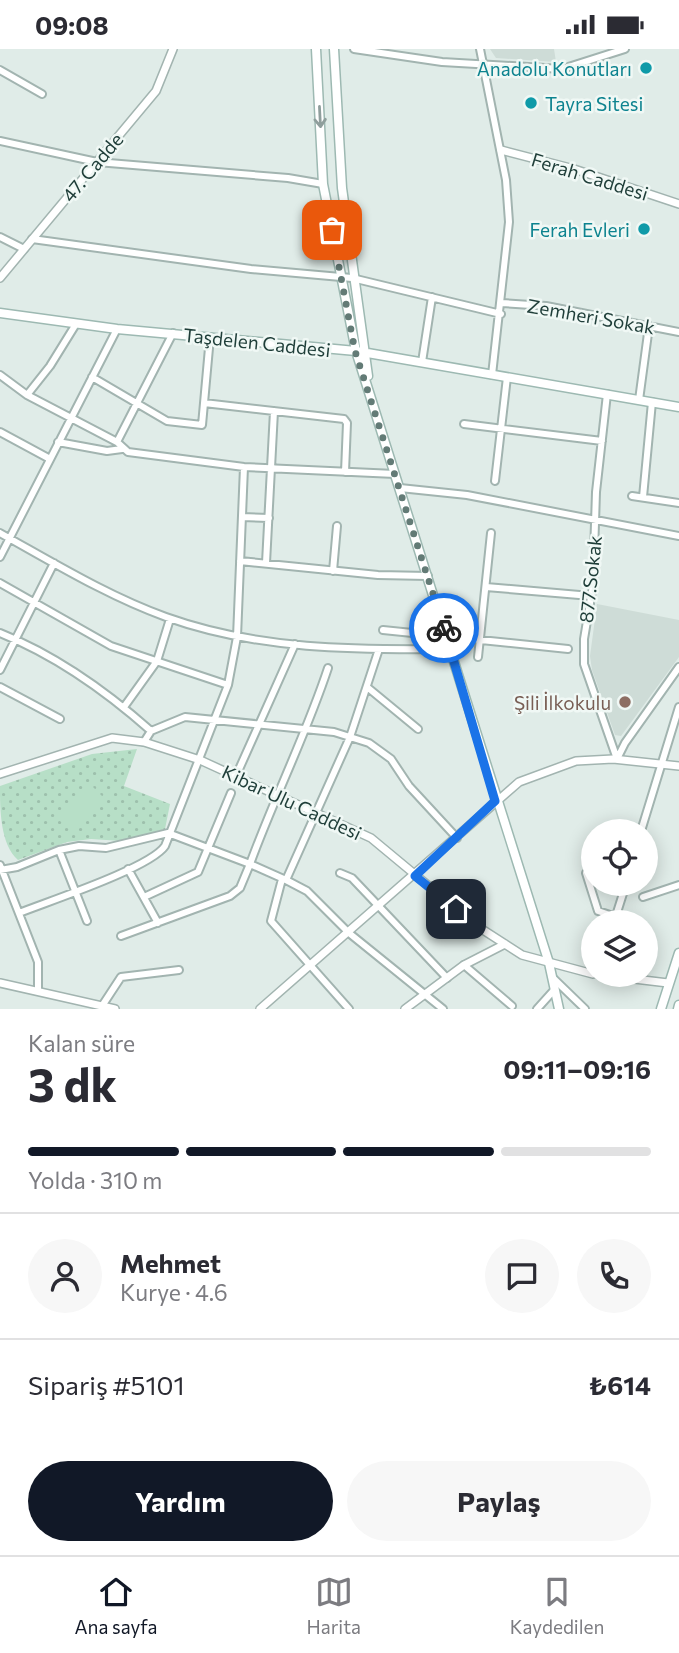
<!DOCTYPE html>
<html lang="tr">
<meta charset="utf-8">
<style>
:root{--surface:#fff;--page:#f7f7f7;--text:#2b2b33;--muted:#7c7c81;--line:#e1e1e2;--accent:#111827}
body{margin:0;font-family:Commissioner,sans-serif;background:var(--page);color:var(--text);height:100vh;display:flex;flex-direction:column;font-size:26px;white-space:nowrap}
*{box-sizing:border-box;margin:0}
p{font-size:23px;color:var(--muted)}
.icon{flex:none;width:38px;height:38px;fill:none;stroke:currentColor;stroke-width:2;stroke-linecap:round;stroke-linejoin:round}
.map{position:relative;height:960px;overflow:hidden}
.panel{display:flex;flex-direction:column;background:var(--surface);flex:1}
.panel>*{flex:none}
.fabs{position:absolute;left:581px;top:770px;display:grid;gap:14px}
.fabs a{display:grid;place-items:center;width:77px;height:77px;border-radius:50%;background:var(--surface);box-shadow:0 4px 18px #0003;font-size:35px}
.pin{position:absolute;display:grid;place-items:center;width:60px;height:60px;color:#fff;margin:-30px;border-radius:14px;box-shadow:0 4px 10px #0006}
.courier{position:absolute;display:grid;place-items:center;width:70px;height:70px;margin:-35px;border:5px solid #1a73e8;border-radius:50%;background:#fff;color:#222;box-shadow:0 2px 9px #0007}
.headline em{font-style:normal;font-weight:700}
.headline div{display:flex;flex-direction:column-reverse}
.headline{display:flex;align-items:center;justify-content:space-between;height:119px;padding:0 28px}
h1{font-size:46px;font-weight:700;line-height:52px}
.bar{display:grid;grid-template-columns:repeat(4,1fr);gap:10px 7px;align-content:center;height:84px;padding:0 28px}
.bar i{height:9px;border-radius:5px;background:var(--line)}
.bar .active{background:var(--accent)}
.bar p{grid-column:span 4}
.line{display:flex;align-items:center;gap:18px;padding:0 28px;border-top:2px solid var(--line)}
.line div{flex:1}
.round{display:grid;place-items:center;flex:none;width:74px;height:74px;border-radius:37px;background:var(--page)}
.primary-button{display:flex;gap:14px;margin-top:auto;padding:14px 28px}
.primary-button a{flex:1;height:80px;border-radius:42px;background:var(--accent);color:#fff;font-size:28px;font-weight:700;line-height:80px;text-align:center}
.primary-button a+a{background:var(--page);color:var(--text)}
.status{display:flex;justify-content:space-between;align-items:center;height:49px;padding:0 35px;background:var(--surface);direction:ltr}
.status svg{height:19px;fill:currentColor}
.dock{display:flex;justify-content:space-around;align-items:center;height:98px;border-top:2px solid var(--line);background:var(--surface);font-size:19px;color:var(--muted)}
.dock a{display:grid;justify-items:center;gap:4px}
.dock .active{color:var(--accent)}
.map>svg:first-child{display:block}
.built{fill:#cedcd7}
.park{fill:url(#park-dots)}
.garden{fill:#b7dfc7}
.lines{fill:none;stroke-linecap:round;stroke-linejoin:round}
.minor-casing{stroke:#a2b4b0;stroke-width:10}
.tertiary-casing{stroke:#a2b4b0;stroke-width:10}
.secondary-casing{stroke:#9db9b2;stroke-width:11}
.minor{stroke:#fff;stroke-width:6}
.tertiary{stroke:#fff;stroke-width:7}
.secondary{stroke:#fff;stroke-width:8}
.oneway{stroke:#8f9e9c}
.done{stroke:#637b76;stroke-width:7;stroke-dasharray:0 12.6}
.route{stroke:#1a73e8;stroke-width:9}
.culture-dot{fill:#0f9aa8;stroke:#f0f8f5;stroke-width:2.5}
.education-dot{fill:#8d6e63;stroke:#f0f8f5;stroke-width:2.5}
.labels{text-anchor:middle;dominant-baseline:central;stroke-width:5;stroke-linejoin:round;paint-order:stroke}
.culture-label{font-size:19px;fill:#0d838f;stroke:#f0f8f5;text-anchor:end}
.street-label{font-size:19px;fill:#1f3e39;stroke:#f0f8f5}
.education-label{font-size:19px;fill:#785e54;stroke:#f0f8f5;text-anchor:end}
</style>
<div class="status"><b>09:08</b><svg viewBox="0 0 49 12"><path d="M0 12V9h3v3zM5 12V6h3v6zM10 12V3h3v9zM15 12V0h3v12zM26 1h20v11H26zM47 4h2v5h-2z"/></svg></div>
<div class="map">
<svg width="679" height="960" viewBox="0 0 679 960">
<defs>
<pattern id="park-dots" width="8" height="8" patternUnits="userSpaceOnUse" patternTransform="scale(1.75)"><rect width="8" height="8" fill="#b7dfc7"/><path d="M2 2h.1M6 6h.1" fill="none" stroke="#9dc0ac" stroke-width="1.8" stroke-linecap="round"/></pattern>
</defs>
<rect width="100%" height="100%" fill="#e0ece8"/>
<path class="built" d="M490 0H554L556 13 496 9Z
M597 555 679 571V608L621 687 615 686 592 621 590 607Z"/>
<path class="park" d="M137 700 124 737 170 755 165 780 121 792 91 790 67 793 18 811C0 795 0 760 0 737L92 705Z"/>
<path class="garden" d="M89 734 105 750 73 784 56 768Z"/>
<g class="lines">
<defs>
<path id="minor" d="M354 0 442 13 562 20 625 0
M480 0 506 131 509 173 492 326
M0 21 42 45
M0 92 97 113 288 129 323 135
M0 188 24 200
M32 190 251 220 352 229 501 265
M502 254 546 257 679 283
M422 313 432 248
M0 326 27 346 117 393 128 403 244 418 395 425
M92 328 167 372 202 376 210 288
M607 345 596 443 593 536 584 590V615L617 710
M27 346 50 317 76 275
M639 351 649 277
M204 354 344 370 347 374 345 423
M464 375 602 392
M0 383 50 410
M58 393 107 402 122 400
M117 393 173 284
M495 432 507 328
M400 439 467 446 679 487
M632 447 679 454
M643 448 652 353
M242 468 269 469
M0 484C54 514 108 547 166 568 258 601 354 601 450 600
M0 508 117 280
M240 512 378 526 428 527
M266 514 274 362
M333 522 337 477
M0 534 111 597 228 636
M486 538 591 547
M383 581 568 600
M0 584C55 606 107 643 151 682
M379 600 350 688 286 831 307 842 349 884 443 960
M478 608 491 484
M0 621 54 514
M0 638 60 670
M367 638 418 680
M124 658 157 612 170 570
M144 693 151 682 185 668 334 683 369 694 391 710 409 737 457 789
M617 710 625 694 679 618
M236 727 295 595
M641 782 679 658
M59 801 87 872
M0 816 38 913V942
M128 820 158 874
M0 821 17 818 59 801 79 797 106 799 168 784 250 815 240 839 230 847 121 887
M340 824 352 829 447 929
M586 824 598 862 616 868
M282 830 271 872 349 960
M286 831 250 815C274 749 306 686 328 619
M144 848 198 823 231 744
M643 848 679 836
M19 864C49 852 150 819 165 797L228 636 237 588 244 418
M614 873 626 835
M464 916 512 957
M553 929 585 960
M102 957 121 928 179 921
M537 960 555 940"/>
<path id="tertiary" d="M501 101 574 120 679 155
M0 229 156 42 173 0
M0 725 112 689 144 693 200 711 371 789 477 877 522 906 593 925
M601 926 668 934
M0 934 115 960
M260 960 519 733 576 712 613 710 679 717
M405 960 464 916 505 895"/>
<path id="secondary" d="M316 0 323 135 356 302 549 914 559 960
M334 0 342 139 368 327
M0 264 117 280 356 302 679 358
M661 960 679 904
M678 960 679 956"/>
</defs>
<use href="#minor" class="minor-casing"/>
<use href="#tertiary" class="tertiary-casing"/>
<use href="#secondary" class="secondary-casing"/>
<use href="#minor" class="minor"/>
<use href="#tertiary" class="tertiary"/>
<use href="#secondary" class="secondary"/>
</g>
<defs><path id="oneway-shaft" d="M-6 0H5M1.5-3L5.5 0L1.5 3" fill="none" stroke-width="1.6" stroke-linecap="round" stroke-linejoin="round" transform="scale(1.75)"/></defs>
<use class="oneway" href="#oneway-shaft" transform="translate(320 68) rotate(87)"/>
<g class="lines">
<path class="done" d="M332 181 355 302 444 579"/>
<path class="route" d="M444 579 495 752 415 827 456 860"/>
</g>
<g class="culture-dot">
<circle cx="646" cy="19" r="7"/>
<circle cx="531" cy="54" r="7"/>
<circle cx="644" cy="180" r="7"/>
</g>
<circle class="education-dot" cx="625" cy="653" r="7"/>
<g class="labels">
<g class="culture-label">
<text x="632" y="19">Anadolu Konutları</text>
<text x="545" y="54" text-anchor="start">Tayra Sitesi</text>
<text x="630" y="180">Ferah Evleri</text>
</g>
<g class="street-label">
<text transform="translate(92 118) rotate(-50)">47. Cadde</text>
<text transform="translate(590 127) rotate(17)">Ferah Caddesi</text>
<text transform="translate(591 267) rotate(10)">Zemheri Sokak</text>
<text transform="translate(257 293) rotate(6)">Taşdelen Caddesi</text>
<text transform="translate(590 530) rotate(-84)">877.Sokak</text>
<text transform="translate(292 753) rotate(25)">Kibar Ulu Caddesi</text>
</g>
<g class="education-label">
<text x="611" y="653">Şili İlkokulu</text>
</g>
</g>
</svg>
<div class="fabs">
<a><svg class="icon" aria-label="locate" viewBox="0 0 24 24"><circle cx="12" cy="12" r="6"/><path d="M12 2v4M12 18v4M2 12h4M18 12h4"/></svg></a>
<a><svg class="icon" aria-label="layers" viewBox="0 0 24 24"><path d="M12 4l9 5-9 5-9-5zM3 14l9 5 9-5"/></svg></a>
</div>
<div class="pin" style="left:332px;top:181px;background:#ea580c"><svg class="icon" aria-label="bag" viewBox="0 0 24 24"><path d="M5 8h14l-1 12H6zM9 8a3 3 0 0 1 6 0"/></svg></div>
<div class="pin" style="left:456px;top:860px;background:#1f2937"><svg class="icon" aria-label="home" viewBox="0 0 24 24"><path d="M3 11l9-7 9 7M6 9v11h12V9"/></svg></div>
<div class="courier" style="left:444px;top:579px"><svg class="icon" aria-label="bike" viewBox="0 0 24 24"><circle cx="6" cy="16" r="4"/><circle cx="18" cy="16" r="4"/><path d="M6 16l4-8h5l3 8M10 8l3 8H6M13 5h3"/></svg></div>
</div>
<section class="panel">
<div class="headline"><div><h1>3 dk</h1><p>Kalan süre</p></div><em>09:11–09:16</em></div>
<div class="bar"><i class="active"></i><i class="active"></i><i class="active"></i><i></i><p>Yolda · 310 m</p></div>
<div class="line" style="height:126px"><a class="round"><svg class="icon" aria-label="person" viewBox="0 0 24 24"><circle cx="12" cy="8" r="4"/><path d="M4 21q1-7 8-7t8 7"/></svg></a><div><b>Mehmet</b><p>Kurye · 4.6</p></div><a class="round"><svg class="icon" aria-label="chat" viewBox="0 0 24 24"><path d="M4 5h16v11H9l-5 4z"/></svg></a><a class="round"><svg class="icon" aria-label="phone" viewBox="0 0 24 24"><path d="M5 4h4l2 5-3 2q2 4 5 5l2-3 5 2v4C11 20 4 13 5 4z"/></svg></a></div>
<div class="line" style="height:91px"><div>Sipariş #5101</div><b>₺614</b></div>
<div class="primary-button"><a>Yardım</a><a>Paylaş</a></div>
</section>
<nav class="dock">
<a class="active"><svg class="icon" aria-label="home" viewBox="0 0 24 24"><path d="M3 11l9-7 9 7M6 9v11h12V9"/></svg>Ana sayfa</a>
<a><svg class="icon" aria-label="map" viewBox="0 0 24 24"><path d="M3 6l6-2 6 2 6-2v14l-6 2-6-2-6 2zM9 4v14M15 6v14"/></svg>Harita</a>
<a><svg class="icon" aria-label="saved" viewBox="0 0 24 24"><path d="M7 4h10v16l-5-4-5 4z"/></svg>Kaydedilen</a>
</nav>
